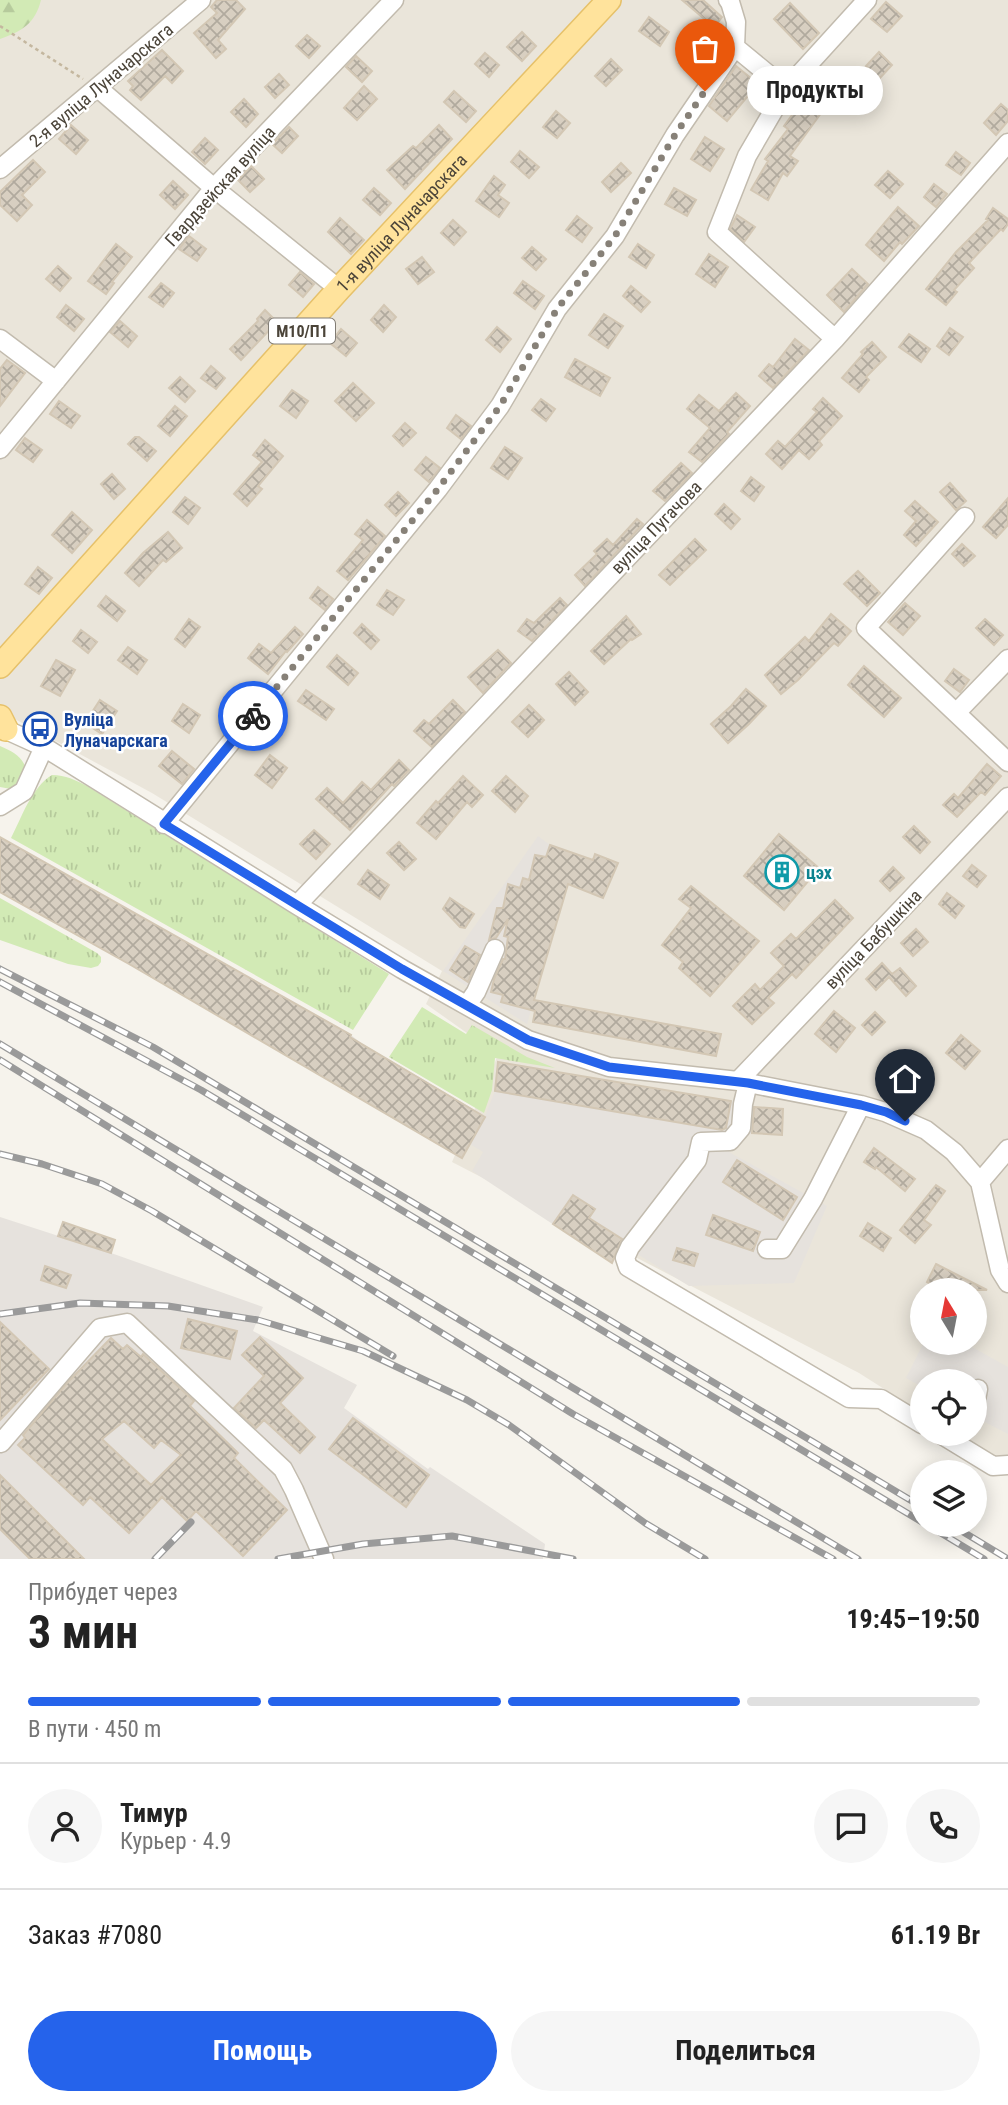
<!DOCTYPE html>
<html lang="ru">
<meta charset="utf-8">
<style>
:root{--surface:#fff;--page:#f6f6f6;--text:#222;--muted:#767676;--line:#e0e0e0;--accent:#2563eb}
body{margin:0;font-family:"Roboto Condensed",sans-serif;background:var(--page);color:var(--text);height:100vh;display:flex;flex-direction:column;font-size:26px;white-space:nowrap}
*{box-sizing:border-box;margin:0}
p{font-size:23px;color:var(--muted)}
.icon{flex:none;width:38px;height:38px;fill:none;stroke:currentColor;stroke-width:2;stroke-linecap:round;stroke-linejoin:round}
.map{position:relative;height:1559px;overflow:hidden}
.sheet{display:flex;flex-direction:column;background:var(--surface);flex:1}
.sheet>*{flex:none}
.needle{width:46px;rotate:350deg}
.buttons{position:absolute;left:910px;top:1278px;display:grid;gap:14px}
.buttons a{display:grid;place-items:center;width:77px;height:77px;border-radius:50%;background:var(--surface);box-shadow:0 4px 18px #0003;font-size:35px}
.pin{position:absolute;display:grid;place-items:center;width:60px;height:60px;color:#fff;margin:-72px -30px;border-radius:50% 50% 50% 0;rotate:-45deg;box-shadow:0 0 7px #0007}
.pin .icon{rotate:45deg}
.courier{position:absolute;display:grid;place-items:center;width:70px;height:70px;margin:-35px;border:5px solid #2563eb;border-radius:50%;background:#fff;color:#222;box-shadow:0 2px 9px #0007}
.bubble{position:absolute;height:49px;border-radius:24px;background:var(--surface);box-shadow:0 4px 18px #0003;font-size:23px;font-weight:700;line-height:49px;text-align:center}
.headline em{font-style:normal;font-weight:700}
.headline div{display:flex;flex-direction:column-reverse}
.headline{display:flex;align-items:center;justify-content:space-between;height:119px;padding:0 28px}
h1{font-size:46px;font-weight:700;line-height:52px}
.bar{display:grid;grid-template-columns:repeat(4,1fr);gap:10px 7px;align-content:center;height:84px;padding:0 28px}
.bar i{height:9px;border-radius:5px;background:var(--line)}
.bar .current{background:var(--accent)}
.bar p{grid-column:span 4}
.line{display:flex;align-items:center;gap:18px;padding:0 28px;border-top:2px solid var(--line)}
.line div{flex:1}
.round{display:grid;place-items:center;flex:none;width:74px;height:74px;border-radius:37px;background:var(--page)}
.action{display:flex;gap:14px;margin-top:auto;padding:14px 28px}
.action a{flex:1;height:80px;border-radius:42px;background:var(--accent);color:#fff;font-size:28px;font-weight:700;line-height:80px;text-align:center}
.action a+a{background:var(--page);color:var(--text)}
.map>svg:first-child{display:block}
.residential{fill:#eae5da;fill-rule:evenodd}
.industrial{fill:#e6e2dd}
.grass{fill:url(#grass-tufts)}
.forest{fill:url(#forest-firs)}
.building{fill:url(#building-cross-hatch);stroke:#d3c7b4;stroke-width:2;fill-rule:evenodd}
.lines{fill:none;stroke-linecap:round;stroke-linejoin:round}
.minor-casing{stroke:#c2bbae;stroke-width:21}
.major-casing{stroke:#e6c16a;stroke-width:26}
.path{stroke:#c4b79f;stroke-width:2.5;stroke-dasharray:3.5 3.5;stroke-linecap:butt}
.minor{stroke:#fff;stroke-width:18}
.major{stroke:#ffe39c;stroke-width:23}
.rail-casing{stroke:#9a9a9a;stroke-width:7}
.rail{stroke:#fff;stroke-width:4.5;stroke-dasharray:13;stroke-linecap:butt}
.done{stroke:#878178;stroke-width:7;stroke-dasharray:0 12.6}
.route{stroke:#2563eb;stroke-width:9}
.labels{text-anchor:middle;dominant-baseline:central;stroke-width:5;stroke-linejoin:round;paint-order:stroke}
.shield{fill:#fff;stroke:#817c74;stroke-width:2}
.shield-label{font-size:16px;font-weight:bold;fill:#4b4439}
.street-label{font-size:18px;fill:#4b4439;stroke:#fff}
.transit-label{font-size:18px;font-weight:bold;fill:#164399;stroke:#fff;text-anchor:start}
.culture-label{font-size:18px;font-weight:bold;fill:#0d838f;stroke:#fff;text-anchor:start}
</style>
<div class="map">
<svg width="1008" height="1559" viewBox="0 0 1008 1559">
<defs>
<pattern id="grass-tufts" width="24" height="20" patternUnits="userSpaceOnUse" patternTransform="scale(1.75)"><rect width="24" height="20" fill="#d2eab5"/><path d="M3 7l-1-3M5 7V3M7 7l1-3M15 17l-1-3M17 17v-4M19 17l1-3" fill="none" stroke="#b6ca9c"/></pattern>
<pattern id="forest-firs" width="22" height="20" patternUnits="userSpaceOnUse" patternTransform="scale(1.75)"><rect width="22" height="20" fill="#d2eab5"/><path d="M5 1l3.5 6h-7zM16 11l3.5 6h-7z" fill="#b6ca9c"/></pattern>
<pattern id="building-cross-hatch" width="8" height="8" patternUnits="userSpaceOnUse" patternTransform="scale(1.75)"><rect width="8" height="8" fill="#d8cfc1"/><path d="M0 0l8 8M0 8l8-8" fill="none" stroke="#b1aa9e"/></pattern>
</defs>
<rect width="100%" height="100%" fill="#f6f3ec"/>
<path class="residential" d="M0 0H1008V1466L956 1433H975V1381H922V1413L859 1373 452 1162 498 1055 426 1004 442 971 152 793 0 711ZM922 1290H975V1342H922Z"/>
<path class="industrial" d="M538 836 550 845 577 854 527 1024 443 971Z
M0 837 351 1035 361 1043 485 1116 495 1091 498 1062 731 1101 753 1107 783 1109 782 1135 752 1133 732 1147 729 1152 827 1206 794 1283 689 1286 634 1252 625 1244 612 1263 472 1171 483 1152 470 1144 462 1158 129 964 0 892Z
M0 1217 111 1253 263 1307 253 1331 357 1385 344 1408 428 1469 430 1467 545 1544 543 1559H0Z
M924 1342H963L1008 1367V1434L975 1417V1381H922V1387L906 1378Z"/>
<path class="grass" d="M0 746C14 752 25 758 27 774L19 787 11 789 0 787Z
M52 775C66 775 75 780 87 786L389 974 353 1030 11 838C22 817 31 788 52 775Z
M0 898 97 953 101 957V962L98 966 91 968 68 964 0 940Z
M422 1007 466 1034 472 1025 527 1057 555 1068 495 1058 492 1090 484 1113 389 1057Z"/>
<path class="forest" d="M0 0H41C35 24 22 31 0 39Z"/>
<path class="building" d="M217 0H236L245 9 218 40 226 49 216 58 194 33 217 13 211 7Z
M682 0H703L722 17 714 27Z
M886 2 902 16 887 32 871 19Z
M790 3 819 33 803 49 774 19Z
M649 17 669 32 660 46 639 31Z
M522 32 536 46 522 61 507 47Z
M307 35 320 46 309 58 296 46Z
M162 50 183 71 172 83 165 76 141 100 130 90 133 86 128 81Z
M687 50 706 61 697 74 679 63Z
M879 52 892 65 879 79 866 66Z
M485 53 499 65 489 77 475 64Z
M356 56 372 71 362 82 346 67Z
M611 59 622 70 606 86 595 76Z
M736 66 758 84 727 121 709 106Z
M279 74 289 85 275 98 265 87Z
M364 86 377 99 357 120 344 108Z
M454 91 476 111 466 122 444 102Z
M806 96 824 109 790 156 798 161 787 176 783 173 768 200 751 190 768 161 765 159 788 129 784 126Z
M244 99 258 114 246 127 231 112Z
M1001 104 1008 110V121L996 135 984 123Z
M556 111 570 123 557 138 543 127Z
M71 125 88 140 76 154 59 139Z
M439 125 452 139 405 189 387 170 413 146 416 148Z
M289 127 298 136 282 153 272 144Z
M705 137 724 149 710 171 691 159Z
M205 138 218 150 205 164 192 152Z
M520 151 539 167 529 178 511 162Z
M956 152 970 163 961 175 946 165Z
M33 160 45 172 22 195 32 205 17 221 0 205V192Z
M621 163 631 173 611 192 602 182Z
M251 166 264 179 250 192 238 180Z
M888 171 903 184 890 198 875 185Z
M494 176 505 185 498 195 509 203 499 217 476 201Z
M173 181 188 195 175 209 160 195Z
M934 184 947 194 936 207 924 197Z
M374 188 391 203 380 215 363 200Z
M674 188 696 200 687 216 665 204Z
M898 207 919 226 902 244 900 242 884 261 866 245Z
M993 208 1008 219V224L1003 231 1001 229 969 263 974 268 954 290 957 292 946 305 926 289 956 252 988 220 986 219Z
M737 215 755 227 744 242 730 229Z
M577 216 592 228 582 242 566 230Z
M340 218 364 240 351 254 328 232Z
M453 220 466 232 454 245 441 233Z
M189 236 206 249 197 261 179 249Z
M116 244 132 257 112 282 114 283 106 294 88 281Z
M638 244 654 255 646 268 629 257Z
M532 247 546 259 536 270 522 258Z
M709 254 728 267 715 287 696 274Z
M422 257 434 272 418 284 406 269Z
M58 266 71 278 60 291 46 279Z
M852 269 868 284 844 312 827 295Z
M300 272 314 284 303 297 289 285Z
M523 281 544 296 535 309 514 293Z
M161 283 174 293 163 307 149 297Z
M631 286 650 302 641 312 623 296Z
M66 305 84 319 74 331 57 317Z
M384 305 396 317 383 332 371 320Z
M265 310 277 322 241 360 230 349 258 321 257 319Z
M604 314 623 326 608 348 589 335Z
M120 321 137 336 128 347 110 332Z
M497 327 511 339 500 352 486 340Z
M950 328 963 337 949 355 937 346Z
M341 329 357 343 346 356 330 343Z
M909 334 930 349 921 362 899 347Z
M795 339 809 350 773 388 759 376 769 364 773 367Z
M872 342 886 357 866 377 869 380 859 392 842 378 863 354 861 352Z
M575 359 610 378 600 396 565 377Z
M7 360 25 373 0 406V369Z
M211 366 225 378 216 389 201 378Z
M180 377 195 391 185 402 169 388Z
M353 383 374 403 356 421 335 401Z
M292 390 308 401 296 418 280 406Z
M736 393 750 406 727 432 729 434 702 462 689 452 710 428 687 409 699 395 719 411Z
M823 398 842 416 819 441 822 445 809 459 799 450 782 469 766 454 778 441 785 447 817 412 813 409Z
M541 399 555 409 546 421 532 410Z
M59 401 80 416 71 428 50 414Z
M175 406 187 416 170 436 158 426Z
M456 415 471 426 461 439 447 428Z
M405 423 416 433 403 446 393 436Z
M135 437H139L156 451 147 461 128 444Z
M25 438 42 450 33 462 16 450Z
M265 440 283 456 258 486 262 489 247 506 234 494 262 462 253 455Z
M505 447 522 458 508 479 491 468Z
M426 457 440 468 429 482 415 470Z
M681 463 692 473 665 501 653 491Z
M112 474 125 489 114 499 101 484Z
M751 477 764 487 754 501 741 491Z
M950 483 966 501 956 510 940 492Z
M398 492 409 503 396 516 385 505Z
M185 497 200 508 188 524 173 512Z
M1008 498V525L996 538 983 527Z
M915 501 938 522 916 546 904 535 916 521 905 511Z
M724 504 740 519 731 529 715 514Z
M72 512 92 530 72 553 52 535Z
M637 519 643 524 585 586 575 575 597 554 594 551 607 539 613 545Z
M367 520 385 536 348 580 337 571 363 540 355 534Z
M168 532 182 548 166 562 163 560 139 586 125 573 143 553Z
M695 539 706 550 670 585 659 575Z
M962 544 975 556 964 566 952 554Z
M38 567 52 578 39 594 25 584Z
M858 571 880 593 867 606 844 584Z
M318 587 333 599 325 610 310 598Z
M387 590 404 600 393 615 377 605Z
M106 596 125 611 117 621 98 606Z
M560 598 567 605 532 641 518 631 527 619 534 623Z
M905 603 920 616 903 635 888 622Z
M831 614 851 631 838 646 834 643 798 680 781 694 765 675 805 637 809 641Z
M626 616 641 634 632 640 631 639 604 664 591 651Z
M189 619 200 627 185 647 175 639Z
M985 619 1003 635 994 645 976 628Z
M362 624 379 640 371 649 354 633Z
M295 627 303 634 287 652 286 651 268 674 248 658 259 644 271 653Z
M81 630 97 642 88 653 73 641Z
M128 647 147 660 137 674 118 660Z
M498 650 511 663 483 693 468 677Z
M337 655 358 673 348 685 327 667Z
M56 660 75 670 60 696 41 686Z
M864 666 901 698 884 717 848 685Z
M954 669 969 680 960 692 945 681Z
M569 672 588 692 575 705 556 684Z
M746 689 766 706 749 724 728 743 711 724 731 706Z
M306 690 334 709 326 720 298 701Z
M100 700 117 711 102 734 85 723Z
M453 700 465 712 432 747 414 731 424 720 429 724Z
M183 704 200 715 189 733 172 721Z
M529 705 544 720 528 737 512 722Z
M172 751 194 769 182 784 159 766Z
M270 755 287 768 272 788 255 775Z
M399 760 409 770 394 786 392 784 350 830 316 799 327 788 343 803 362 782 371 790Z
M987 764 1001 776 985 795 981 792 957 817 943 805 954 794 958 798Z
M463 776 483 795 472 807 467 802 436 839 417 823 436 801 438 803Z
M506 776 528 796 515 812 492 791Z
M914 826 930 842 920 853 903 837Z
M314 830 330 844 316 859 300 844Z
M779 834 819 868 784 910 744 876Z
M0 837 351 1035 350 1037 485 1117 462 1158 129 964 0 892Z
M399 842 416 859 404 870 387 853Z
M550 845 593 860 595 854 618 863 603 898 568 884 534 1000 721 1034 716 1056 533 1022 535 1011 501 1002 503 995 491 992 494 979 503 959H505L508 937 504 936 508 919 496 938 489 940 497 908H503L508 884 520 888 523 878 529 880 535 855 546 857Z
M972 865 986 876 977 887 963 876Z
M893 867 904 878 890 891 880 881Z
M368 870 389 885 380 899 358 884Z
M691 886 759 941 710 996 679 968 683 962 662 945 691 908 679 899Z
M947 893 964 906 955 918 939 904Z
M450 898 474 914 465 928 460 927 443 909Z
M835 900 853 918 796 978 792 974 768 998 774 1003 752 1024 733 1006 755 984 760 990 784 966 771 953 791 934 796 939Z
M916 929 928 942 913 956 901 943Z
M465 946 480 955 468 982 450 970Z
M882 963 892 974 900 968 916 986 906 996 889 977 876 990 866 979Z
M834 1011 855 1028 836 1052 815 1034Z
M875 1012 885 1022 872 1035 862 1025Z
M961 1035 980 1051 965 1069 946 1053Z
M897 1052 916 1067 901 1085 883 1069Z
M498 1062 731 1101 726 1128 722 1130 495 1091Z
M754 1107 783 1109 782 1135 752 1133Z
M874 1148 915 1179 905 1191 876 1167 875 1169 864 1162Z
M737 1160 797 1197 783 1220 723 1182Z
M936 1185 945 1191 924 1220 931 1225 915 1243 900 1230Z
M573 1195 595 1209 589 1218 622 1239 612 1263 553 1224Z
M713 1215 760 1232 753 1251 706 1235Z
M63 1222 115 1240 111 1253 58 1236Z
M868 1223 891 1238 883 1251 860 1236Z
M677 1248 698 1254 694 1266 673 1260Z
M936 1264 987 1290H942L927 1282Z
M45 1266 71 1275 66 1288 41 1280Z
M188 1319 237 1331 230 1359 181 1348Z
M0 1322 49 1369 0 1420Z
M260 1337 303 1378 280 1403 315 1437 300 1453 264 1420 256 1428 234 1408 264 1376 242 1355Z
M111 1338 123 1349 127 1345 141 1357 143 1354 194 1401 190 1406 238 1453 234 1458 287 1510 243 1556 196 1511 187 1521 162 1497 129 1533 90 1497 83 1505 18 1445 25 1438 23 1435 67 1383ZM124 1421 154 1448 161 1440 181 1455 151 1485 102 1439Z
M353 1418 429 1475 406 1507 329 1449Z
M0 1475 84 1559H30L0 1529Z"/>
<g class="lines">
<defs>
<path id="minor" d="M735 47 786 89
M98 88 214 188 339 289
M0 169 201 0
M0 339 56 381
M835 339 717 232 747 156 786 89 867 0
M0 449 214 188 394 0
M965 517 866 628 1008 762
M956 713 1008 659
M0 727 44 747 297 905 402 969 528 1040 609 1067 738 1081 861 1105 885 1112 926 1130 954 1152 980 1182 1000 1270 1008 1283
M0 806 24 791 44 747
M164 824 438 489 500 406 557 309 615 236 675 135 735 47 736 22 730 2 728 0
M297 905 835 339 1008 143
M467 1005 476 992 495 949
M738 1081 1008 797
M748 1083 743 1104 741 1128 730 1141 701 1142 697 1160 630 1247 625 1258 628 1267 849 1398 881 1399 922 1424
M980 1182 1008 1149
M767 1249H782L813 1199 861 1105
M975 1405 978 1389
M939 1433 993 1466 1008 1465
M1 1443 100 1328 127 1323 283 1469 294 1490 324 1559"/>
<g id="major">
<path id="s1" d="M0 666 339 289 609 0"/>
<path d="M0 717 6 729"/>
</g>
</defs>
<use href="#minor" class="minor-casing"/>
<use href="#major" class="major-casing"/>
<path class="path" d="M0 26 83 79"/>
<use href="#minor" class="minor"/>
<use href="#major" class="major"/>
<defs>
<path id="rail" d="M0 969 153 1047 922 1507
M0 982 201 1090 922 1522
M0 1044 858 1559
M0 1060 573 1414 833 1559
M0 1154 42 1164 102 1184 152 1211 393 1356
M0 1314 80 1303 168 1306 258 1320 363 1351 467 1400 509 1425 645 1523 705 1559
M926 1524 984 1559
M950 1524 1008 1559
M155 1559 191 1522
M278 1559 363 1544 452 1536 573 1559"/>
</defs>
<use href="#rail" class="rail-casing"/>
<use href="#rail" class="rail"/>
</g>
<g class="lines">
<path class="done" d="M253 716 438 489 500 406 557 309 615 236 675 135 705 91"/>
<path class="route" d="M253 716 164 824 402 969 528 1040 609 1067 748 1083 861 1105 886 1112 905 1121"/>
</g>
<defs>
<symbol id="bus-ring" viewBox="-11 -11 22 22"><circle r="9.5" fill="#fff" stroke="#1a4fb4" stroke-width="1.5"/><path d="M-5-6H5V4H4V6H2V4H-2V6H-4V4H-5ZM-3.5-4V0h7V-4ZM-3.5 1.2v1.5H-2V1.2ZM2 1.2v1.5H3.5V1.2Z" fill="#1a4fb4"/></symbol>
<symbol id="building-ring" viewBox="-11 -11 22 22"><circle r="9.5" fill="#fff" stroke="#0f9aa8" stroke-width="1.5"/><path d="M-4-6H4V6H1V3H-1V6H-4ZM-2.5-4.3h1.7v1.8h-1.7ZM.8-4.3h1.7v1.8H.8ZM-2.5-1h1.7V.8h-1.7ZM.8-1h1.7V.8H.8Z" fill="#0f9aa8"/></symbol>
</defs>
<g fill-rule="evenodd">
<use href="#bus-ring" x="21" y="710" width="38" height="38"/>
<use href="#building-ring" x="763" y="853" width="38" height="38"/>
</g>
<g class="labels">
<rect class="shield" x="269" y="318.5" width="66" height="25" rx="5"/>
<g class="shield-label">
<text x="302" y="331">М10/П1</text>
</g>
<g class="street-label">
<text transform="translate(101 85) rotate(-40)">2-я вуліца Луначарскага</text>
<text transform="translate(220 186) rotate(-48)">Гвардзейская вуліца</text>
<text stroke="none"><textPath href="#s1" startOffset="598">1-я вуліца Луначарскага</textPath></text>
<text transform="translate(656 527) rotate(-46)">вуліца Пугачова</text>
<text transform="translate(873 939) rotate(-46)">вуліца Бабушкіна</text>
</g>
<g class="transit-label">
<text x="64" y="719">Вуліца<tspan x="64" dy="21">Луначарскага</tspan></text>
</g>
<g class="culture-label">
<text x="806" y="872">цэх</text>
</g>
</g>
</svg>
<div class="buttons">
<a><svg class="needle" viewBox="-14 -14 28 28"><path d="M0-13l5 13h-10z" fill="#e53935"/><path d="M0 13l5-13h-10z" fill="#767676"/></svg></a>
<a><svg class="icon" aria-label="locate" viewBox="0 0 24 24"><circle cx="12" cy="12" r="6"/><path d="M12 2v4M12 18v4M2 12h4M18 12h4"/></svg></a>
<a><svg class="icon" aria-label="layers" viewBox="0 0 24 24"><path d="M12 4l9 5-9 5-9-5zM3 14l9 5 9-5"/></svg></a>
</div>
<div class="pin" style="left:705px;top:91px;background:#ea580c"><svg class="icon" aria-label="bag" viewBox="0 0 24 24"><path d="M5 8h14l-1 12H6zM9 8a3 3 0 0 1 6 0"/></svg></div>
<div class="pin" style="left:905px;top:1121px;background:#1f2937"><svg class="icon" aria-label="home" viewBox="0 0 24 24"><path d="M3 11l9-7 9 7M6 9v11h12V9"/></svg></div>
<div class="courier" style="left:253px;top:716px"><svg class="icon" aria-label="bike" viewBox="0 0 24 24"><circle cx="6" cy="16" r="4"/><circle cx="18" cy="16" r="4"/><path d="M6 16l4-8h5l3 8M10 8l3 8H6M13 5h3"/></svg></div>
<div class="bubble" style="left:747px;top:66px;width:136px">Продукты</div>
</div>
<section class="sheet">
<div class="headline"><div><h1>3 мин</h1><p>Прибудет через</p></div><em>19:45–19:50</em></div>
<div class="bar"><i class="current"></i><i class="current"></i><i class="current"></i><i></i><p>В пути · 450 m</p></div>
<div class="line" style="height:126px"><a class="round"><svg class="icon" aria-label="person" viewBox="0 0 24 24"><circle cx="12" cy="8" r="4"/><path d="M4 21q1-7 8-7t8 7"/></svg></a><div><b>Тимур</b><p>Курьер · 4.9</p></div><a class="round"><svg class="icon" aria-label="chat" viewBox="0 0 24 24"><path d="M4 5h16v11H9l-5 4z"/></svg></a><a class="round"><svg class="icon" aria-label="phone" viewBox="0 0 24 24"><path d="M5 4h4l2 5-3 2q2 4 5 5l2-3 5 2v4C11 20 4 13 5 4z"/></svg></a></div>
<div class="line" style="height:91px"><div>Заказ #7080</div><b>61.19 Br</b></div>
<div class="action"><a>Помощь</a><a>Поделиться</a></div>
</section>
